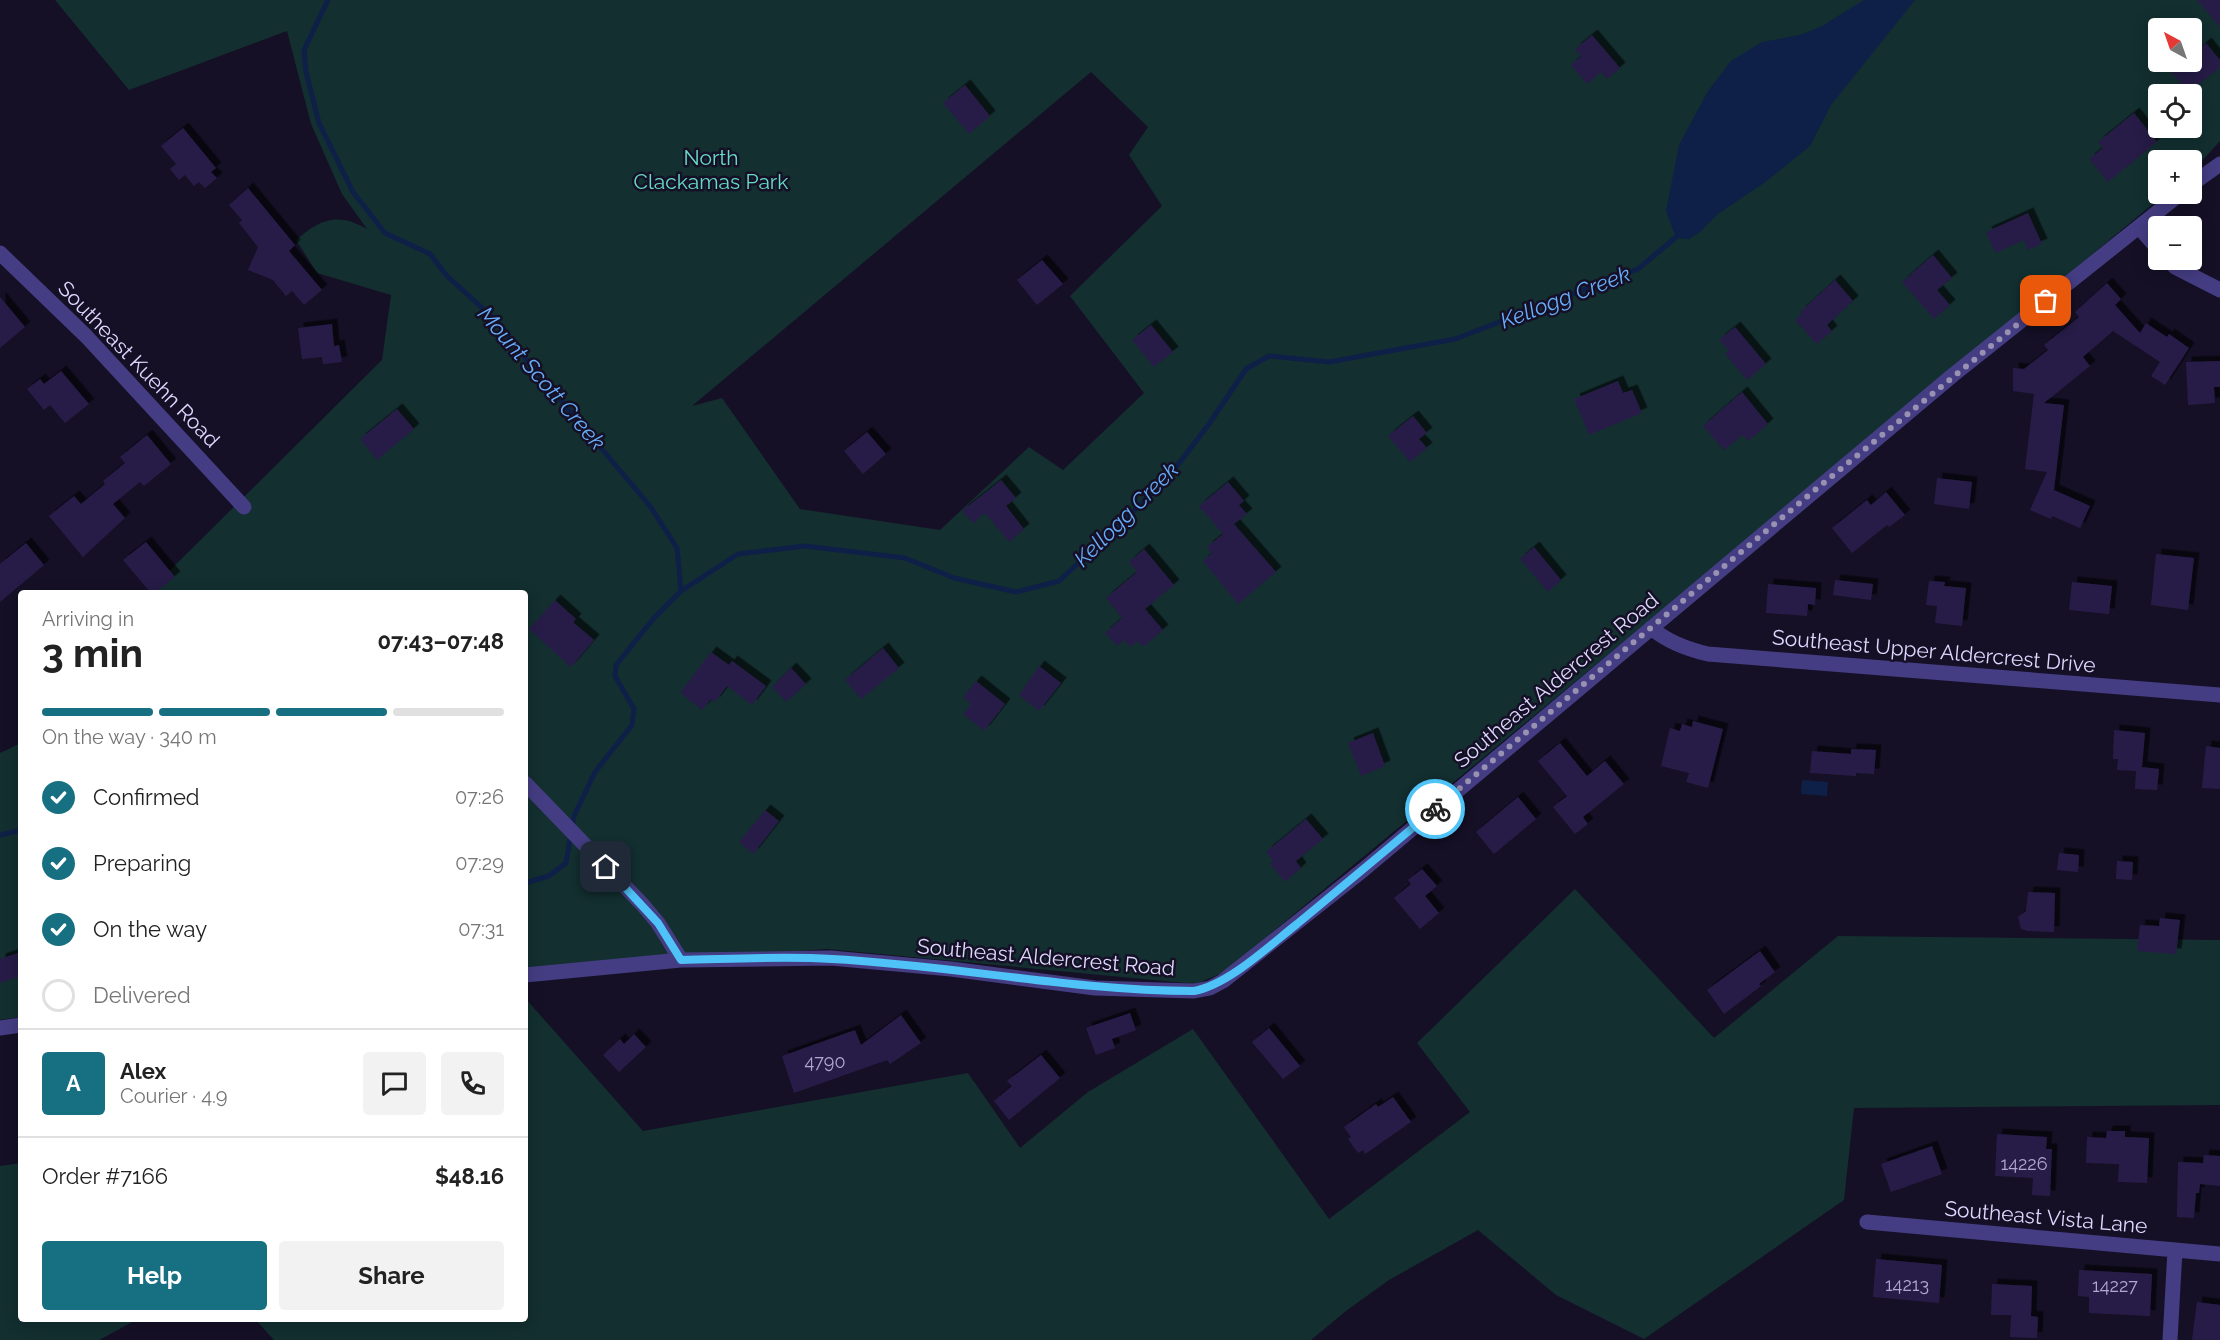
<!DOCTYPE html>
<meta charset="utf-8">
<style>
:root{--surface:#fff;--page:#f2f2f2;--text:#222;--muted:#767676;--line:#e0e0e0;--accent:#177082}
body{margin:0;font-family:Raleway,sans-serif;background:var(--page);color:var(--text);height:100vh;display:flex;flex-direction:column;font-size:22px;white-space:nowrap}
*{box-sizing:border-box;margin:0}
p{font-size:20px;color:var(--muted)}
.icon{flex:none;width:33px;height:33px;fill:none;stroke:currentColor;stroke-width:2;stroke-linecap:round;stroke-linejoin:round}
.map{position:relative;flex:1;overflow:hidden}
.sheet{position:absolute;left:18px;top:590px;width:510px;height:732px;display:flex;flex-direction:column;background:var(--surface);border-radius:6px;box-shadow:0 3px 15px #0003}
.sheet>*{flex:none}
.needle{width:39px;rotate:320deg}
.fabs{position:absolute;left:2148px;top:18px;display:grid;gap:12px}
.fabs a{display:grid;place-items:center;width:54px;height:54px;border-radius:6px;background:var(--surface);box-shadow:0 3px 15px #0003;font-size:30px}
.pin{position:absolute;display:grid;place-items:center;width:51px;height:51px;color:#fff;margin:-26px;border-radius:12px;box-shadow:0 3px 9px #0006}
.courier{position:absolute;display:grid;place-items:center;width:60px;height:60px;margin:-30px;border:4px solid #4fc3f7;border-radius:50%;background:#fff;color:#222;box-shadow:0 2px 8px #0007}
.headline em{font-style:normal;font-weight:700}
.headline div{display:flex;flex-direction:column-reverse}
.headline{display:flex;align-items:center;justify-content:space-between;height:102px;padding:0 24px}
h1{font-size:39px;font-weight:700;line-height:45px}
.bar{display:grid;grid-template-columns:repeat(4,1fr);gap:9px 6px;align-content:center;height:72px;padding:0 24px}
.bar i{height:8px;border-radius:4px;background:var(--line)}
.bar .active{background:var(--accent)}
.bar p{grid-column:span 4}
.line{display:flex;align-items:center;gap:15px;padding:0 24px;border-top:2px solid var(--line)}
.line div{flex:1}
.round{display:grid;place-items:center;flex:none;width:63px;height:63px;border-radius:6px;background:var(--page)}
ol{padding:0 24px;list-style:none}
li{display:flex;align-items:center;gap:18px;height:66px}
li p{margin-inline-start:auto}
li .icon{padding:6px;border-radius:50%;background:var(--accent);color:#fff;stroke-width:4}
li:last-child{color:var(--muted)}
li i{width:33px;height:33px;border:3px solid var(--line);border-radius:50%}
.action{display:flex;gap:12px;margin-top:auto;padding:12px 24px}
.action a{flex:1;height:69px;border-radius:6px;background:var(--accent);color:#fff;font-size:24px;font-weight:700;line-height:69px;text-align:center}
.action a+a{background:var(--page);color:var(--text)}
.map>svg:first-child{display:block}
.green{fill:#132f30;fill-rule:evenodd}
.water{fill:#0e2047}
.lines{fill:none;stroke-linecap:round;stroke-linejoin:round}
.stream{stroke:#0e2047;stroke-width:5}
.building{fill:#281d46;filter:url(#shadow)}
.minor{stroke:#443d83;stroke-width:15}
.done{stroke:#9891b2;stroke-width:6;stroke-dasharray:0 10.8}
.route{stroke:#4fc3f7;stroke-width:8}
.labels{text-anchor:middle;dominant-baseline:central;stroke-width:5;stroke-linejoin:round;paint-order:stroke}
.number-label{font-size:18px;fill:#b0a8d0}
.park-label{font-size:21px;fill:#64dcc6;stroke:#151026}
.street-label{font-size:21px;fill:#ded7fe;stroke:#151026}
.water-label{font-size:22px;font-style:italic;fill:#68adfa;stroke:#151026}
</style>
<div class="map">
<svg width="2220" height="1340" viewBox="0 0 2220 1340">
<defs>
<filter id="shadow"><feDropShadow dx="5.5" dy="-5.5" stdDeviation="0" flood-color="#0009"/></filter>
</defs>
<rect width="100%" height="100%" fill="#151026"/>
<path class="green" d="M55 0H2220V141L2192 172V160H2158V194H2165L1224 972 1196 984 827 949 525 971V592H148L382 360 391 295 317 273 296 240C320 219 338 212 367 229L342 194 311 124 287 31 129 90ZM2158 28H2192V62H2158ZM1091 72 1148 127 1129 155 1162 206 1070 296 1144 393 1063 470 1029 447 940 530 800 509 722 398 692 406ZM2158 94H2192V128H2158Z
M21 743V1017L0 1020V753Z
M1575 889 1714 1038 1838 936 2220 940V1105L1854 1108 1844 1200 1644 1339 1556 1295 1478 1230 1389 1280 1346 1311 1311 1340H274L255 1319 525 1318V998L643 1131 968 1073 1020 1148 1088 1092 1193 1029 1329 1219 1470 1112 1417 1043Z
M21 1163V1318L138 1319 99 1340H0V1166Z"/>
<path class="water" d="M1864 0H1915L1831 105 1810 146 1764 183 1718 214 1700 232 1689 239 1676 238 1666 211 1679 145 1708 91 1731 61 1762 42 1800 35 1822 26Z
M1802 780 1828 782 1827 796 1801 794Z"/>
<g class="lines">
<path class="stream" d="M328 0 304 50 306 72 319 123 353 192 385 233 430 254 447 276 500 324 526 359 650 506 677 548 681 591
M0 835 21 830
M525 883 549 876 566 863 574 816 595 772 632 725 634 709 615 676 616 665 654 618 681 591 738 554 805 546 905 558 954 578 1016 592 1059 581 1127 518 1174 470 1209 424 1246 369 1269 356 1329 362 1455 339 1638 269 1681 233"/>
</g>
<path class="building" d="M2197 0H2220V27Z
M1592 35 1620 68 1607 79 1601 72 1587 84 1571 65 1581 56 1575 49Z
M2206 43 2220 60V68L2188 92 2163 62H2192V55Z
M965 85 990 116 969 134 943 103Z
M2134 113 2157 142 2108 182 2089 159 2103 148 2098 142Z
M183 128 216 168 211 172 217 178 205 188 199 182 194 186 185 175 179 180 170 169 176 164 161 146Z
M248 188 295 245 289 251 322 290 304 305 292 291 286 296 273 280 248 270 258 247 239 223 242 220 229 205Z
M2028 213 2042 244 2028 250 2024 240 1995 253 1986 232Z
M1933 255 1952 278 1937 290 1950 305 1934 319 1902 282Z
M1042 260 1063 284 1037 305 1017 280Z
M1835 280 1853 301 1827 325 1832 331 1817 344 1795 320 1802 314 1800 312Z
M2107 283 2121 299 2115 305 2140 333 2146 323 2167 337 2169 334 2189 348 2165 385 2151 376 2160 362 2113 331 2083 357 2090 366 2044 403 2064 405 2054 490 2090 506 2080 528 2052 516 2051 519 2030 510 2047 472 2025 469 2034 394 2013 391V368L2024 369 2048 350 2044 345 2079 317 2075 312Z
M0 297 25 327 0 348Z
M332 324 334 346 339 345 342 362 323 364 322 357 302 359 298 328Z
M1151 325 1173 352 1154 367 1132 340Z
M1735 327 1766 364 1747 380 1725 354 1729 351 1719 340Z
M2220 361V387H2214L2215 403 2188 405 2186 362Z
M61 371 89 404 65 423 50 405 44 410 27 389 40 379 44 384Z
M1618 381 1623 393 1632 390 1642 413 1589 435 1574 399Z
M1742 392 1768 424 1748 441 1743 435 1724 450 1703 426Z
M397 409 414 429 377 460 360 439Z
M1413 416 1427 433 1419 439 1427 448 1410 462 1388 436Z
M867 432 886 454 863 474 844 451Z
M147 435 171 464 144 486 140 482 113 504 125 518 83 557 49 516 74 496 81 504 105 484 103 481 125 463 120 457Z
M1937 478 1972 482 1969 509 1934 504Z
M1001 480 1016 498 1006 506 1024 529 1009 542 985 513 973 523 962 511Z
M1228 482 1244 501 1239 505 1247 514 1234 524 1276 572 1238 604 1203 561 1212 553 1207 547 1223 534 1199 506Z
M1886 492 1905 515 1889 527 1887 525 1852 553 1832 528 1867 500 1871 505Z
M146 542 175 577 156 592H150L123 560Z
M26 543 44 565 0 602V564Z
M1534 547 1561 580 1548 592 1520 559Z
M1144 549 1174 585 1145 609 1163 630 1143 647 1138 641 1130 647 1124 640 1117 646 1105 633 1122 618 1106 598 1137 572 1129 562Z
M2156 554 2194 558 2188 610 2151 605Z
M1835 580 1873 584 1871 600 1833 595Z
M1929 581 1945 582 1944 586 1966 588 1962 626 1935 623 1937 606 1926 605Z
M2072 582 2112 586 2109 614 2069 610Z
M1768 584 1816 588 1815 605 1808 604 1807 616 1766 613Z
M555 600 576 619 573 622 594 640 571 667 529 629Z
M883 648 899 668 861 699 845 680Z
M711 652 729 665 732 661 766 686 752 705 727 686 715 702 711 699 702 710 680 693Z
M1039 666 1061 683 1039 711 1019 695Z
M791 668 806 684 786 702 772 687Z
M976 681 1005 704 984 731 963 714 971 704 963 697Z
M1693 721 1723 729 1708 788 1686 782 1689 773 1661 766 1670 728 1680 731 1682 724 1692 727Z
M2114 730 2145 733 2142 767 2159 769 2157 790 2135 789 2136 771 2117 770 2118 759H2113Z
M1373 733 1385 766 1361 776 1348 743Z
M1560 743 1587 776 1605 761 1624 784 1583 817 1588 824 1575 834 1553 807 1567 796 1538 761Z
M2206 746 2220 748V789L2202 788Z
M1851 749 1876 750 1874 774 1856 773V776L1810 773 1812 751 1851 754Z
M1518 797 1536 819 1494 854 1476 832Z
M765 810 779 821 753 854 739 842Z
M1306 819 1323 839 1296 861 1301 868 1285 882 1270 864 1273 861 1266 852Z
M2059 853 2079 855 2078 872 2057 870Z
M2117 861 2133 862 2132 880 2116 879Z
M1422 869 1437 886 1425 896 1439 913 1420 929 1394 898 1411 884 1408 880Z
M2028 892 2055 893 2054 932 2028 931 2021 929 2018 917 2026 911Z
M2160 918 2180 920 2176 954 2137 951 2140 925 2159 926Z
M1760 951 1775 972 1759 984 1761 986 1724 1014 1707 990Z
M21 952V976L0 983V959Z
M1130 1013 1136 1030 1112 1039 1115 1048 1096 1055 1086 1028Z
M901 1015 921 1043 890 1064 887 1060 794 1093 782 1056 855 1030 861 1045Z
M1269 1028 1300 1066 1283 1079 1252 1042Z
M634 1034 646 1047 619 1072 603 1055 620 1039 624 1044Z
M1041 1055 1060 1078 1009 1120 994 1101 1012 1086 1007 1081Z
M1393 1097 1411 1122 1365 1154 1363 1150 1358 1153 1348 1139 1351 1137 1344 1127 1376 1104 1378 1107Z
M2107 1131H2125V1137L2149 1138 2147 1183 2118 1182 2119 1164 2086 1163 2087 1137 2106 1138Z
M1997 1134 2047 1137 2046 1149H2052L2050 1196 2032 1195 2033 1178 1995 1176Z
M1932 1146 1942 1174 1891 1192 1881 1164Z
M2204 1155 2220 1156V1186L2200 1184 2199 1193H2196L2194 1218 2177 1217 2178 1162 2203 1163Z
M1876 1259 1942 1265 1939 1303 1873 1297Z
M2079 1270 2152 1274 2150 1316 2089 1313V1297L2078 1296Z
M1992 1284 2032 1286 2031 1316 2038 1317 2037 1338 2010 1337 2011 1315H1991Z
M2197 1302 2220 1305V1340H2192Z"/>
<g class="lines">
<path class="minor" d="M2192 184 2220 164
M2139 227 2158 249
M0 253 86 336 244 507
M2168 260 2175 267 2220 290
M1651 628C1668 642 1686 649 1708 654L2220 695
M525 783 642 904 658 923 681 960
M525 975 681 960 831 958 951 969 1095 988 1194 991 1210 988 1223 981 1363 870 1953 375 2180 194
M0 1028 21 1025
M1867 1222 2220 1254
M2170 1340 2175 1250"/>
</g>
<g class="lines">
<path class="done" d="M1435 809 1815 490 2046 301"/>
<path class="route" d="M606 867 658 923 681 960C731 959 782 956 832 959 953 965 1072 991 1194 991 1228 985 1269 946 1297 924 1343 886 1389 848 1435 809"/>
</g>
<g class="labels">
<g class="number-label">
<text x="825" y="1061">4790</text>
<text x="2024" y="1163">14226</text>
<text x="1907" y="1284">14213</text>
<text x="2115" y="1285">14227</text>
</g>
<g class="park-label">
<text x="711" y="157">North<tspan x="711" dy="24">Clackamas Park</tspan></text>
</g>
<g class="street-label">
<text transform="translate(139 364) rotate(46)">Southeast Kuehn Road</text>
<text transform="translate(1934 651) rotate(5)">Southeast Upper Aldercrest Drive</text>
<text transform="translate(1556 680) rotate(-40)">Southeast Aldercrest Road</text>
<text transform="translate(1046 957) rotate(5)">Southeast Aldercrest Road</text>
<text transform="translate(2046 1217) rotate(5)">Southeast Vista Lane</text>
</g>
<g class="water-label">
<text transform="translate(1565 297) rotate(-21)">Kellogg Creek</text>
<text transform="translate(542 378) rotate(49)">Mount Scott Creek</text>
<text transform="translate(1126 514) rotate(-45)">Kellogg Creek</text>
</g>
</g>
</svg>
<div class="fabs">
<a><svg class="needle" viewBox="-14 -14 28 28"><path d="M0-13l5 13h-10z" fill="#e53935"/><path d="M0 13l5-13h-10z" fill="#767676"/></svg></a>
<a><svg class="icon" aria-label="locate" viewBox="0 0 24 24"><circle cx="12" cy="12" r="6"/><path d="M12 2v4M12 18v4M2 12h4M18 12h4"/></svg></a>
<a>+</a>
<a>−</a>
</div>
<div class="pin" style="left:2046px;top:301px;background:#ea580c"><svg class="icon" aria-label="bag" viewBox="0 0 24 24"><path d="M5 8h14l-1 12H6zM9 8a3 3 0 0 1 6 0"/></svg></div>
<div class="pin" style="left:606px;top:867px;background:#1f2937"><svg class="icon" aria-label="home" viewBox="0 0 24 24"><path d="M3 11l9-7 9 7M6 9v11h12V9"/></svg></div>
<div class="courier" style="left:1435px;top:809px"><svg class="icon" aria-label="bike" viewBox="0 0 24 24"><circle cx="6" cy="16" r="4"/><circle cx="18" cy="16" r="4"/><path d="M6 16l4-8h5l3 8M10 8l3 8H6M13 5h3"/></svg></div>
<section class="sheet">
<div class="headline"><div><h1>3 min</h1><p>Arriving in</p></div><em>07:43–07:48</em></div>
<div class="bar"><i class="active"></i><i class="active"></i><i class="active"></i><i></i><p>On the way · 340 m</p></div>
<ol>
<li><svg class="icon" aria-label="check" viewBox="0 0 24 24"><path d="M5 12l5 5 9-10"/></svg>Confirmed<p>07:26</p></li>
<li><svg class="icon" aria-label="check" viewBox="0 0 24 24"><path d="M5 12l5 5 9-10"/></svg>Preparing<p>07:29</p></li>
<li><svg class="icon" aria-label="check" viewBox="0 0 24 24"><path d="M5 12l5 5 9-10"/></svg>On the way<p>07:31</p></li>
<li><i></i>Delivered</li>
</ol>
<div class="line" style="height:108px"><b class="round" style="background:var(--accent);color:#fff">A</b><div><b>Alex</b><p>Courier · 4.9</p></div><a class="round"><svg class="icon" aria-label="chat" viewBox="0 0 24 24"><path d="M4 5h16v11H9l-5 4z"/></svg></a><a class="round"><svg class="icon" aria-label="phone" viewBox="0 0 24 24"><path d="M5 4h4l2 5-3 2q2 4 5 5l2-3 5 2v4C11 20 4 13 5 4z"/></svg></a></div>
<div class="line" style="height:78px"><div>Order #7166</div><b>$48.16</b></div>
<div class="action"><a>Help</a><a>Share</a></div>
</section>
</div>
